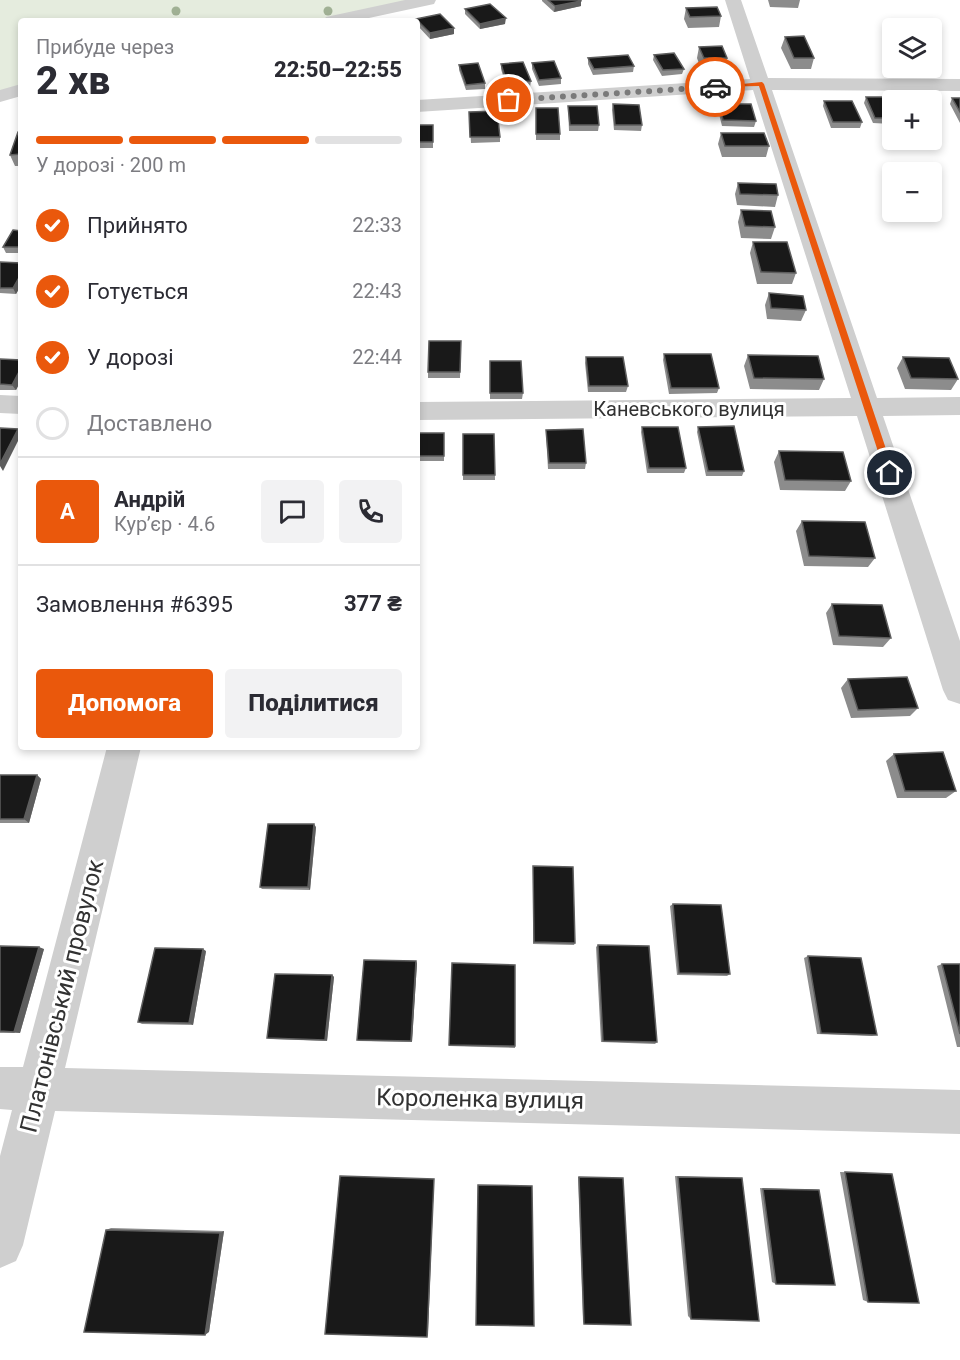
<!DOCTYPE html>
<html lang="uk">
<meta charset="utf-8">
<style>
:root{--surface:#fff;--page:#f2f2f3;--text:#2b2b33;--muted:#7c7c81;--line:#e1e1e2;--accent:#ea580c}
body{margin:0;font-family:Roboto,sans-serif;background:var(--page);color:var(--text);height:100vh;display:flex;flex-direction:column;font-size:22px;white-space:nowrap}
*{box-sizing:border-box;margin:0}
p{font-size:20px;color:var(--muted)}
.icon{flex:none;width:33px;height:33px;fill:none;stroke:currentColor;stroke-width:2;stroke-linecap:round;stroke-linejoin:round}
.map{position:relative;flex:1;overflow:hidden}
.sheet{position:absolute;left:18px;top:18px;width:402px;height:732px;display:flex;flex-direction:column;background:var(--surface);border-radius:6px;box-shadow:0 3px 9px #0003}
.sheet>*{flex:none}
.tools{position:absolute;left:882px;top:18px;display:grid;gap:12px}
.tools a{display:grid;place-items:center;width:60px;height:60px;border-radius:6px;background:var(--surface);box-shadow:0 3px 9px #0003;font-size:30px}
.pin{position:absolute;display:grid;place-items:center;width:51px;height:51px;color:#fff;margin:-26px;border:3px solid #fff;border-radius:50%;box-shadow:0 2px 6px #0007}
.courier{position:absolute;display:grid;place-items:center;width:60px;height:60px;margin:-30px;border:4px solid #ea580c;border-radius:50%;background:#fff;color:#222;box-shadow:0 2px 8px #0007}
.head em{font-style:normal;font-weight:800}
.head div{display:flex;flex-direction:column-reverse}
.head{display:flex;align-items:center;justify-content:space-between;height:102px;padding:0 18px}
h1{font-size:39px;font-weight:800;line-height:45px}
.bar{display:grid;grid-template-columns:repeat(4,1fr);gap:9px 6px;align-content:center;height:72px;padding:0 18px}
.bar i{height:8px;border-radius:4px;background:var(--line)}
.bar .selected{background:var(--accent)}
.bar p{grid-column:span 4}
.line{display:flex;align-items:center;gap:15px;padding:0 18px;border-top:2px solid var(--line)}
.line div{flex:1}
.round{display:grid;place-items:center;flex:none;width:63px;height:63px;border-radius:6px;background:var(--page)}
ol{padding:0 18px;list-style:none}
li{display:flex;align-items:center;gap:18px;height:66px}
li p{margin-inline-start:auto}
li .icon{padding:6px;border-radius:50%;background:var(--accent);color:#fff;stroke-width:4}
li:last-child{color:var(--muted)}
li i{width:33px;height:33px;border:3px solid var(--line);border-radius:50%}
.primary-button{display:flex;gap:12px;margin-top:auto;padding:12px 18px}
.primary-button a{flex:1;height:69px;border-radius:6px;background:var(--accent);color:#fff;font-size:24px;font-weight:800;line-height:69px;text-align:center}
.primary-button a+a{background:var(--page);color:var(--text)}
.map>svg:first-child{display:block}
.green{fill:#e5ecde}
.lines{fill:none;stroke-linecap:round;stroke-linejoin:round}
.minor{fill:#cfcfcf;fill-rule:evenodd}
.tree{fill:#a0b094}
.wall{fill:#8c8c8c}
.shaded-wall{fill:#5e5e5e}
.building{fill:#191919;stroke:#5e5e5e;stroke-width:1.5}
.route{fill:#ea580c}
.done{stroke:#7a7a7a;stroke-width:6;stroke-dasharray:0 10.8}
.labels{text-anchor:middle;dominant-baseline:central;stroke-width:6;stroke-linejoin:round;paint-order:stroke}
.street-label{font-size:20px;fill:#323232;stroke:#fff}
.near-street-label{font-size:24px;fill:#323232;stroke:#fff}
</style>
<div class="map">
<svg width="960" height="1360" viewBox="0 0 960 1360">
<rect width="100%" height="100%" fill="#fff"/>
<path class="green" d="M0 0H428L332 21H21V90L0 96Z"/>
<g class="lines">
<path class="minor" d="M405 0H436L434 4 355 21H323L326 17Z
M725 0H741L768 78 960 79V91L772 90 877 398 960 397V415L883 416 960 641V704L948 700 943 690 857 416 417 420V402L851 398 753 90 417 112V100L750 79Z
M21 84V96L0 102V90Z
M0 395 21 396V414L0 413Z
M107 747H141L65 1068 960 1090V1134L55 1111 23 1245 16 1261 0 1268V1156L12 1110 0 1109V1067H23Z"/>
</g>
<g class="tree">
<circle cx="176" cy="11" r="4.5"/>
<circle cx="328" cy="11" r="4.5"/>
</g>
<path class="wall" d="M542 0H581V6L554 12 542 1Z
M768 0H800L798 8 770 7Z
M686 8 721 16 719 27 688 28 684 19Z
M465 9 505 24 480 29 465 14Z
M416 19 454 28V34L430 39 417 25Z
M785 37 814 58 811 69H791L781 48Z
M699 47 727 58 725 69H701L697 58Z
M654 55 684 69 682 74 662 76 653 60Z
M588 58 634 66 633 72 593 75 588 64Z
M532 63 561 78V84L539 86 532 69Z
M501 64 531 81 530 87 507 89 501 69Z
M459 65 485 83V89L466 90 459 70Z
M900 94 925 100H898Z
M866 97 892 100V124L873 123 864 103Z
M952 98H960V123L950 104Z
M824 101 862 122 860 128H831L823 106Z
M613 104 642 125 641 131 614 130 612 110Z
M719 104 756 121 754 127 722 126 718 110Z
M568 106 599 125 598 131H569Z
M536 108 560 134V140H536Z
M469 112 500 137V142L471 143Z
M417 125H433V148H417Z
M21 132V166H15L10 155Z
M721 133 769 146 766 157H722L718 144Z
M738 183 778 195 775 207 737 205 735 194Z
M741 210 775 227 771 239 741 238 738 222Z
M21 231V253H6L3 247Z
M753 242 796 273 792 284H757L750 253Z
M0 262 21 263V285L16 294 0 293Z
M769 293 806 310 801 321 767 319 765 305Z
M461 341 460 378H428V372Z
M664 354 719 388 717 393 669 394 663 360Z
M748 355 824 379 819 390 750 389 744 366Z
M586 357 628 386 626 392H588L585 363Z
M903 357 958 379 951 390 905 389 897 368Z
M0 359 21 360V380L16 390H0Z
M490 361 523 393 522 399H490Z
M642 427 686 468 684 473H647L641 432Z
M698 427 744 471 742 476H706L697 432Z
M546 430 586 463 585 469H548L546 435Z
M417 433H444V461H417Z
M463 434H494L495 480H463Z
M779 451 851 481 845 491 780 490 774 462Z
M802 521 875 558 868 567 804 566 796 531Z
M832 604 891 638 883 647 833 645 826 613Z
M848 679 918 708 910 716 851 718 841 688Z
M894 754 956 791 946 798H897L886 761Z
M0 775H37L41 779 29 823H0Z
M316 827 310 890 262 889 260 887Z
M533 866 575 943 574 945 533 944Z
M673 904 730 974 727 976 677 975 670 906Z
M598 945 657 1042 655 1044 601 1042 596 947Z
M0 946 44 949 20 1033H0Z
M206 951 193 1025 142 1024 138 1022Z
M808 956 877 1035 872 1036 817 1034 804 958Z
M417 963 412 1042 359 1041 357 1040Z
M942 964H960V1047H957L937 966Z
M332 975 334 977 327 1041 270 1039 267 1038Z
M449 1045 515 1046V1048L449 1046Z
M840 1172 892 1174 868 1302 863 1300Z
M675 1176 738 1178 691 1319 688 1316Z
M578 1177 623 1178 584 1324 583 1321Z
M760 1188 819 1190 776 1284 772 1282Z
M111 1228 224 1231 209 1332 106 1230Z"/>
<path class="shaded-wall" d="M581 1V6L554 12 555 6Z
M506 18 505 24 480 29V24Z
M454 28V34L430 39V33Z
M21 274V285L16 294 13 288Z
M21 368V380L16 390 12 385Z
M18 429 21 435 3 471 0 466V464Z
M37 775 41 779 29 823 24 819Z
M314 824 316 827 310 890 308 887Z
M39 947 44 949 20 1033 14 1032Z
M203 949 206 951 193 1025 189 1023Z
M416 961 417 963 412 1042 411 1041Z
M332 975 334 977 327 1041 325 1040Z
M434 1178 428 1335 427 1337 434 1179Z
M224 1231 209 1332 205 1335 220 1233Z"/>
<path class="building" d="M548 0H581V1L555 6Z
M490 4 506 18 480 24 465 9Z
M717 7 721 16 690 17 686 8Z
M440 14 454 28 430 33 416 19Z
M804 36 814 58H794L785 37Z
M722 46 727 58H704L699 47Z
M674 53 684 69 663 70 654 55Z
M628 55 634 66 594 69 588 58Z
M554 61 561 78 539 80 532 63Z
M523 62 531 81 507 83 501 64Z
M478 63 485 83 466 85 459 65Z
M900 94H922L925 100H904Z
M866 97H895L897 100H892V118H875Z
M952 98H960V112Z
M824 101H852L862 122H833Z
M613 104 639 105 642 125H615Z
M719 104H751L756 121 723 120Z
M568 106H597L599 125H570Z
M536 108H558L560 134H536Z
M497 111 500 137H470L469 112Z
M417 125H433V142H417Z
M18 132H21V154L10 155Z
M721 133H764L769 146H725Z
M738 183 776 184 778 195 740 194Z
M741 210 771 211 775 227 745 226Z
M13 230 21 231V247H3Z
M753 242H787L796 273 761 272Z
M0 262 21 263V274L13 288H0Z
M769 293 803 296 806 310 771 308Z
M429 341H461L460 372H428Z
M664 354H711L719 388H671Z
M748 355 818 356 824 379 754 378Z
M586 357H623L628 386H589Z
M903 357 949 358 958 379 911 378Z
M0 359 21 360V368L12 385 0 384Z
M490 361H521L523 393H490Z
M734 426 744 471H708L698 427Z
M642 427H678L686 468H649Z
M0 428 18 429 0 464Z
M583 429 586 463H549L546 430Z
M417 433H444V456H417Z
M463 434H494L495 475H463Z
M779 451 843 452 851 481 785 480Z
M802 521 865 522 875 558 809 556Z
M832 604 882 605 891 638 839 636Z
M907 677 918 708 858 710 848 679Z
M943 752 956 791H905L894 754Z
M0 775H37L24 819H0Z
M268 824H314L308 887H260Z
M533 866 573 867 575 943 534 942Z
M673 904 721 905 730 974 679 973Z
M598 945 649 946 657 1042 603 1041Z
M0 946 39 947 14 1032 0 1031Z
M155 948 203 949 189 1023 138 1022Z
M808 956 861 958 877 1035 821 1033Z
M364 960 416 961 411 1041 357 1040Z
M452 963 515 965V1046L449 1045Z
M942 964H960V1034Z
M275 974 332 975 325 1040 267 1038Z
M845 1172 892 1174 919 1303 868 1302Z
M340 1176 434 1179 427 1337 325 1334Z
M579 1177 623 1178 631 1325 584 1324Z
M678 1177 742 1178 759 1321 691 1319Z
M478 1185 532 1186 534 1326 476 1325Z
M763 1189 819 1190 835 1285 776 1284Z
M106 1230 220 1233 205 1335 84 1332Z"/>
<path class="route" d="M762 82 764 84 894 473 892 475 885 473 759 86 712 87Z"/>
<g class="lines">
<path class="done" d="M509 100 715 87"/>
</g>
<g class="labels">
<g class="street-label">
<text x="689" y="409">Каневського вулиця</text>
</g>
<g class="near-street-label">
<text transform="translate(62 996) rotate(-76)">Платонівський провулок</text>
<text transform="translate(480 1099) rotate(1)">Короленка вулиця</text>
</g>
</g>
</svg>
<div class="tools">
<a><svg class="icon" aria-label="layers" viewBox="0 0 24 24"><path d="M12 4l9 5-9 5-9-5zM3 14l9 5 9-5"/></svg></a>
<a>+</a>
<a>−</a>
</div>
<div class="pin" style="left:509px;top:100px;background:#ea580c"><svg class="icon" aria-label="bag" viewBox="0 0 24 24"><path d="M5 8h14l-1 12H6zM9 8a3 3 0 0 1 6 0"/></svg></div>
<div class="pin" style="left:890px;top:473px;background:#1f2937"><svg class="icon" aria-label="home" viewBox="0 0 24 24"><path d="M3 11l9-7 9 7M6 9v11h12V9"/></svg></div>
<div class="courier" style="left:715px;top:87px"><svg class="icon" aria-label="car" viewBox="0 0 24 24"><path d="M5 17H2v-5l4-1 3-4h7l3 4 3 1v5h-3M9 17h6M6 11h13"/><circle cx="7" cy="17" r="2"/><circle cx="17" cy="17" r="2"/></svg></div>
<section class="sheet">
<div class="head"><div><h1>2 хв</h1><p>Прибуде через</p></div><em>22:50–22:55</em></div>
<div class="bar"><i class="selected"></i><i class="selected"></i><i class="selected"></i><i></i><p>У дорозі · 200 m</p></div>
<ol>
<li><svg class="icon" aria-label="check" viewBox="0 0 24 24"><path d="M5 12l5 5 9-10"/></svg>Прийнято<p>22:33</p></li>
<li><svg class="icon" aria-label="check" viewBox="0 0 24 24"><path d="M5 12l5 5 9-10"/></svg>Готується<p>22:43</p></li>
<li><svg class="icon" aria-label="check" viewBox="0 0 24 24"><path d="M5 12l5 5 9-10"/></svg>У дорозі<p>22:44</p></li>
<li><i></i>Доставлено</li>
</ol>
<div class="line" style="height:108px"><b class="round" style="background:var(--accent);color:#fff">А</b><div><b>Андрій</b><p>Кур’єр · 4.6</p></div><a class="round"><svg class="icon" aria-label="chat" viewBox="0 0 24 24"><path d="M4 5h16v11H9l-5 4z"/></svg></a><a class="round"><svg class="icon" aria-label="phone" viewBox="0 0 24 24"><path d="M5 4h4l2 5-3 2q2 4 5 5l2-3 5 2v4C11 20 4 13 5 4z"/></svg></a></div>
<div class="line" style="height:78px"><div>Замовлення #6395</div><b>377 ₴</b></div>
<div class="primary-button"><a>Допомога</a><a>Поділитися</a></div>
</section>
</div>
